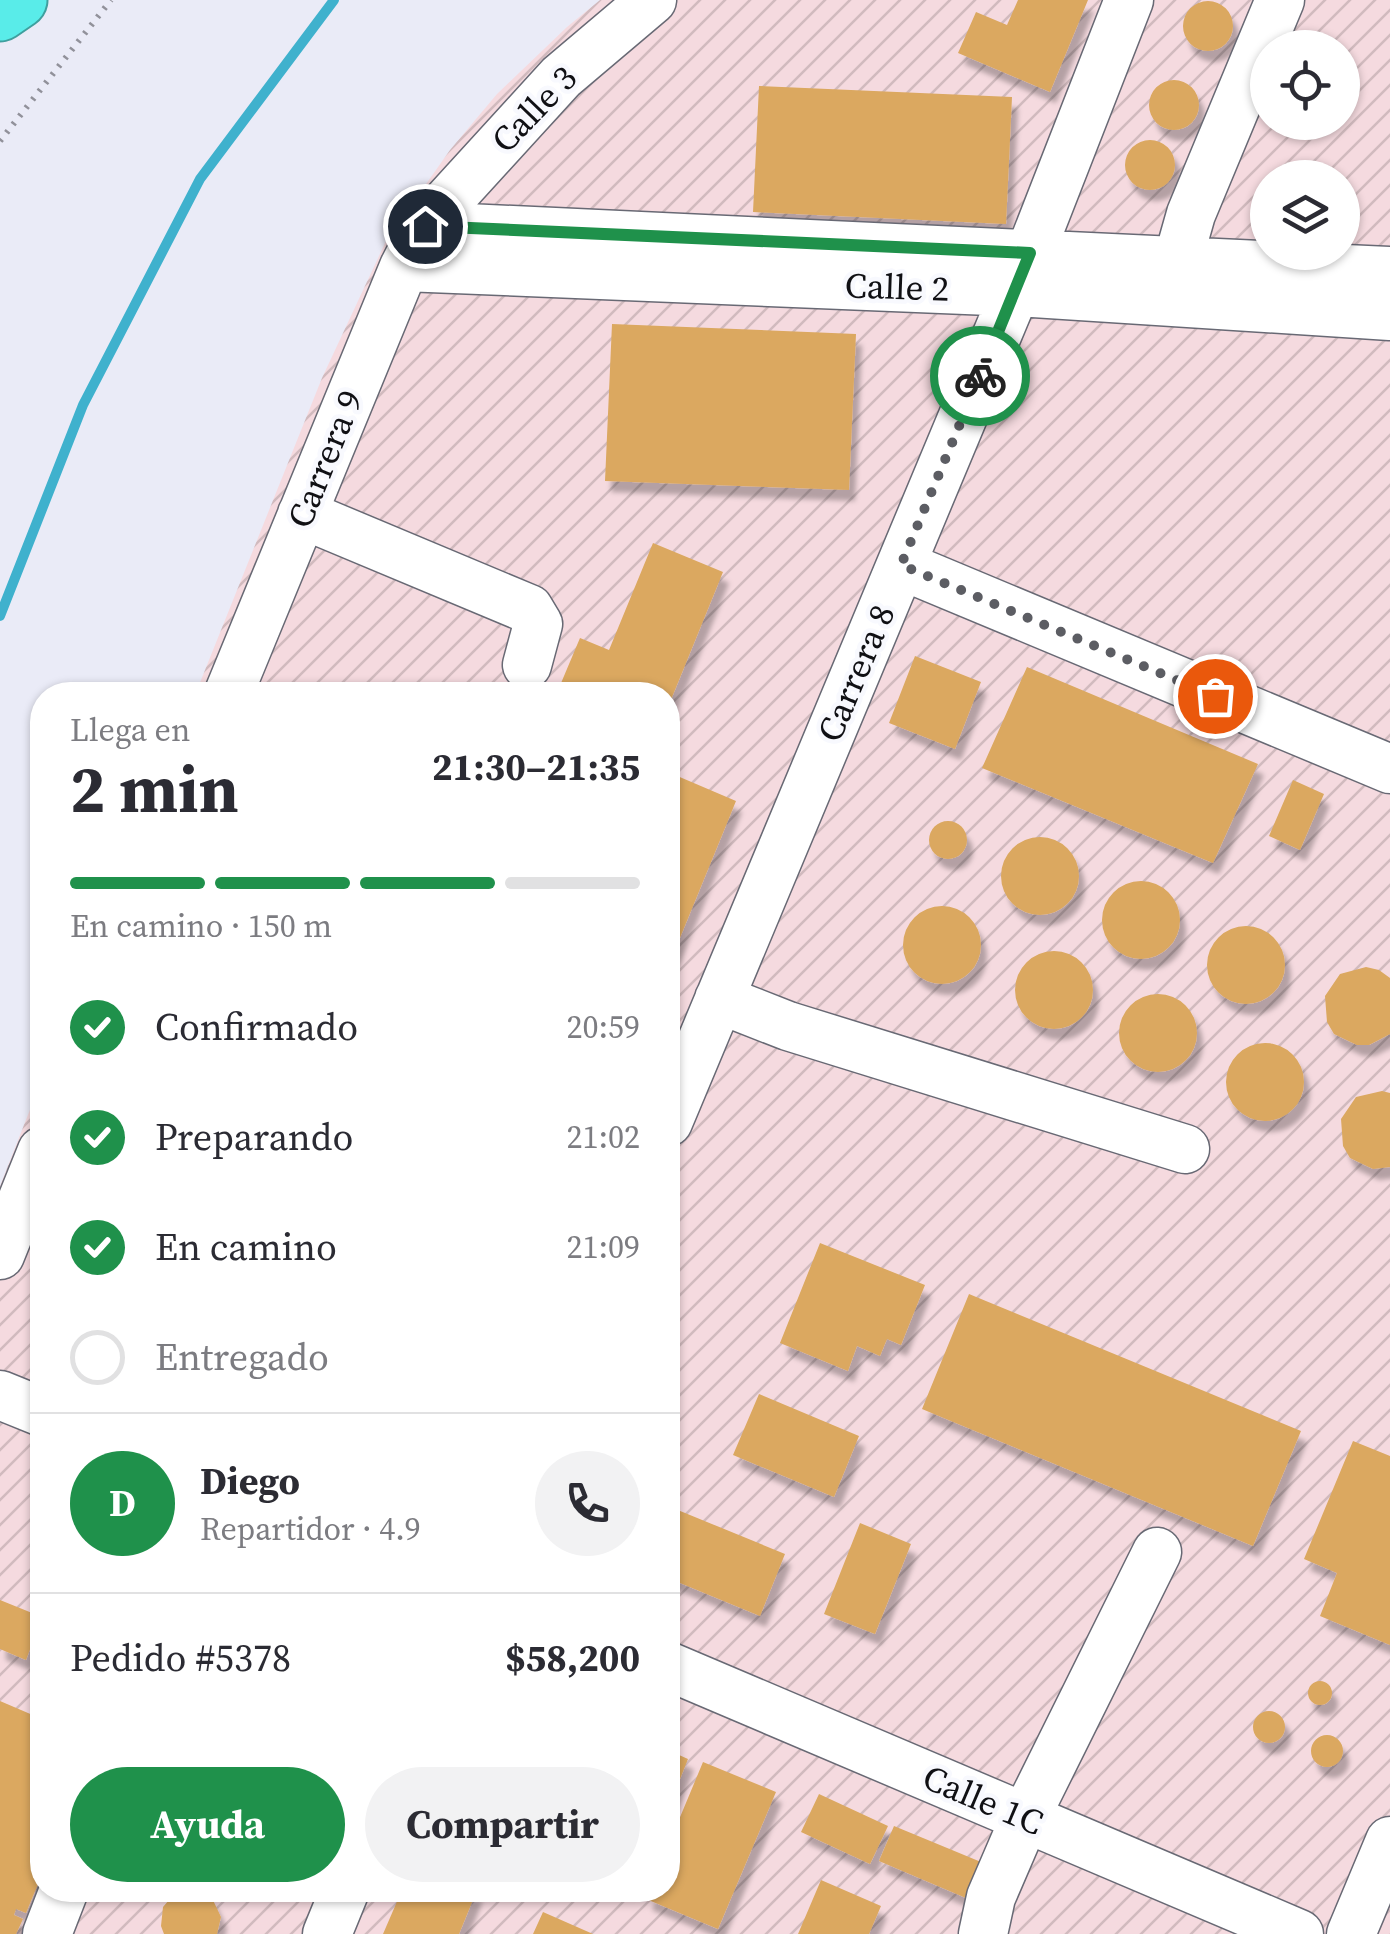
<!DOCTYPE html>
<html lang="es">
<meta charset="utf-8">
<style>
:root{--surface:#fff;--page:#f2f2f3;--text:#2b2b33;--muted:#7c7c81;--line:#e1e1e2;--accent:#1f914b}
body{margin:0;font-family:"Source Serif 4",serif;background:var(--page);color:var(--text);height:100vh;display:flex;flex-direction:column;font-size:38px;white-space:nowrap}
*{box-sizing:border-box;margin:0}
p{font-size:32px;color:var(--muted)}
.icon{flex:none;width:55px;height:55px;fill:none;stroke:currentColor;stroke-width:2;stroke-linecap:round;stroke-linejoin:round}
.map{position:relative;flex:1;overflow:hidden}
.panel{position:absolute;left:30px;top:682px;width:650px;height:1220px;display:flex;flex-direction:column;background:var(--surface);border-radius:40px;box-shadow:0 2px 8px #0004}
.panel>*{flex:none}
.buttons{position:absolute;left:1250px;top:30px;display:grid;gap:20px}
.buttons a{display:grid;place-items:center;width:110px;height:110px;border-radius:50%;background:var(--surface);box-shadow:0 2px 8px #0004;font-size:50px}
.pin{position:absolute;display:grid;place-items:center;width:85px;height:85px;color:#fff;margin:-42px;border:5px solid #fff;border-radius:50%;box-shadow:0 2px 10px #0007}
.courier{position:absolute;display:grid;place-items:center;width:100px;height:100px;margin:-50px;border:8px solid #1f914b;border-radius:50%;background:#fff;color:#222;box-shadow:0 2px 12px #0007}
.head em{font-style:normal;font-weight:700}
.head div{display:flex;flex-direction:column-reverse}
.head{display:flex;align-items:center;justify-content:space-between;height:170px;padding:0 40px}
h1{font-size:65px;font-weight:700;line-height:75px}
.bar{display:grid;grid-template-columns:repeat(4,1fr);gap:15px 10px;align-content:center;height:120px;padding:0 40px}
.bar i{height:12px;border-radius:8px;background:var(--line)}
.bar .on{background:var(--accent)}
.bar p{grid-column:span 4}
.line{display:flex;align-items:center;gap:25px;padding:0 40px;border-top:2px solid var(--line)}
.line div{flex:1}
.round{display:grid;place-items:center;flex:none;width:105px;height:105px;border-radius:52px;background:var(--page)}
ol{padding:0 40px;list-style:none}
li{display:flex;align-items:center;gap:30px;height:110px}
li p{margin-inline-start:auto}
li .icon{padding:10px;border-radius:50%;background:var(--accent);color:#fff;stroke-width:4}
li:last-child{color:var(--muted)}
li i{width:55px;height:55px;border:5px solid var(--line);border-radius:50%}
.primary-button{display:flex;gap:20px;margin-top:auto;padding:20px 40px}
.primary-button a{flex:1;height:115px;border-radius:60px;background:var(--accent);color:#fff;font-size:40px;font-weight:700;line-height:115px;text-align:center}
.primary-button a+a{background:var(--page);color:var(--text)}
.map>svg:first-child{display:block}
.industrial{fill:url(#industrial-furrows);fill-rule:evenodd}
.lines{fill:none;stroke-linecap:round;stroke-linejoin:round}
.stream{stroke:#3fb1cd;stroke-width:10}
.building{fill:#dba860;filter:url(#shadow)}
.minor-casing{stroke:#686974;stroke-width:51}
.highway-casing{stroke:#3f9f9e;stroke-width:59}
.path{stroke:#91919a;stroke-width:6;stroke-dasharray:2.5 8;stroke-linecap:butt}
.minor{stroke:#fff;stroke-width:48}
.highway{stroke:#59ece9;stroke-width:55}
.done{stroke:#5c5d63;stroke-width:10;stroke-dasharray:0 18}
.route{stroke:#1f914b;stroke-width:12}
.labels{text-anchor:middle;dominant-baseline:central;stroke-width:9;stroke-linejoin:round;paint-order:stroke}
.street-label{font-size:35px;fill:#101014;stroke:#f8f9fe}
</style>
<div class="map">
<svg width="1390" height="1934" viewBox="0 0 1390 1934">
<defs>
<pattern id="industrial-furrows" width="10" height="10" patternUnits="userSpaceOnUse" patternTransform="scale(2.5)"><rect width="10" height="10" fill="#f5dadf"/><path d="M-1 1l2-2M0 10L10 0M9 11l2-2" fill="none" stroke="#d1babe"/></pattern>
<filter id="shadow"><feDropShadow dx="6" dy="11" stdDeviation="2.5" flood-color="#0004"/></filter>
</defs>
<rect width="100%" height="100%" fill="#eaebf7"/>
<path class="industrial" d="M600 0H1390V1934H0V1186L42 1079V1890H668V695H195L322 378 386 241 450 150 497 94 567 27ZM1268 48H1342V122H1268ZM1268 178H1342V252H1268Z"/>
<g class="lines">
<path class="stream" d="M0 616 83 405 200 179 334 0"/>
</g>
<path class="building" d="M1018 0H1088L1050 92 958 53 976 12 1007 25Z
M1183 26a25 25 0 1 1 50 0a25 25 0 1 1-50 0Z
M1149 105a25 25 0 1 1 50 0a25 25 0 1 1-50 0Z
M759 86 1012 97 1006 224 753 212Z
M1125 165a25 25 0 1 1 50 0a25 25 0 1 1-50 0Z
M612 324 856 334 849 490 605 481Z
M653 543 723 572 668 707V695H556L580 638 609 650Z
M915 656 981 682 955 749 889 723Z
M1027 667 1258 764 1213 863 982 768Z
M668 772 736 801 668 967Z
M1293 780 1324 794 1300 850 1269 836Z
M929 840a19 19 0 1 1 38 0a19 19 0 1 1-38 0Z
M1001 876a39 39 0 1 1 78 0a39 39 0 1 1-78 0Z
M1102 920a39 39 0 1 1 78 0a39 39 0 1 1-78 0Z
M903 945a39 39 0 1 1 78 0a39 39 0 1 1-78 0Z
M1207 965a39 39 0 1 1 78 0a39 39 0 1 1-78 0Z
M1015 990a39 39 0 1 1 78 0a39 39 0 1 1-78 0Z
M1366 967 1379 970 1390 978V1034L1369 1045H1357L1334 1034 1327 1022 1325 996 1340 974Z
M1119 1033a39 39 0 1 1 78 0a39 39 0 1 1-78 0Z
M1226 1082a39 39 0 1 1 78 0a39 39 0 1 1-78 0Z
M1382 1091 1390 1093V1167L1373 1169 1350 1158 1343 1146 1341 1119 1356 1097Z
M820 1243 925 1285 901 1345 887 1339 880 1356 857 1346 848 1371 780 1343Z
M969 1294 1301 1431 1253 1546 922 1409Z
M759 1394 859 1436 834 1497 733 1455Z
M1353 1441 1390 1456V1645L1320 1616 1337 1573 1304 1559Z
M668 1506 785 1554 760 1616 668 1578Z
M860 1523 911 1544 875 1634 824 1614Z
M0 1600 42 1617 26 1660 0 1649Z
M1308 1693a12 12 0 1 1 24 0a12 12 0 1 1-24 0Z
M0 1701 42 1719V1874L26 1913 16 1909 14 1915 23 1919 16 1934H0Z
M1253 1727a16 16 0 1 1 32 0a16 16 0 1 1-32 0Z
M1311 1751a16 16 0 1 1 32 0a16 16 0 1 1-32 0Z
M668 1750 688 1759 668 1809Z
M703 1762 776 1792 718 1929 646 1899 649 1890H668V1846Z
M819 1794 888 1826 870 1864 801 1832Z
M894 1826 981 1862 966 1898 879 1861Z
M821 1880 881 1906 869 1934H798Z
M185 1890 203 1892 212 1898 221 1917 217 1934H164L161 1926 163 1907 175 1893Z
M402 1890H477L459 1934H383Z
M543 1912 593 1934H533Z"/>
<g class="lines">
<defs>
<path id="minor" d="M425 226 1390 271
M1178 260 1191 214 1280 0
M404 267 1015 292 1390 316
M302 514 529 609 538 624 527 665
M901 565 1390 769
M228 695 404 267 425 226 561 77 652 0
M719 999 788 1026 1185 1149
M668 1122 1015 292 1129 0
M0 1255 42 1151
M0 1395 42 1412
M668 1666 1299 1934
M47 1934 64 1890
M327 1934 345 1890
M983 1934 991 1897 1025 1818 1157 1552
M1351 1934 1390 1841"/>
<path id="highway" d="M0 13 19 0"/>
</defs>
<use href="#minor" class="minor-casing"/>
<use href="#highway" class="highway-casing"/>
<path class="path" d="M0 141 111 0"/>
<use href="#minor" class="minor"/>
<use href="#highway" class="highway"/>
</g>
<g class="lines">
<path class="done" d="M980 376 901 565 1215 696"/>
<path class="route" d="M425 226 1030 253 980 376"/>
</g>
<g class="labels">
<g class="street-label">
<text transform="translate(534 109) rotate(-46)">Calle 3</text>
<text transform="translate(897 287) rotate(2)">Calle 2</text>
<text transform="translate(325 459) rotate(-68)">Carrera 9</text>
<text transform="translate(856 673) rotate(-67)">Carrera 8</text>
<text transform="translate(983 1800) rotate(23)">Calle 1C</text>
</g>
</g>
</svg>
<div class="buttons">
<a><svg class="icon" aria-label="locate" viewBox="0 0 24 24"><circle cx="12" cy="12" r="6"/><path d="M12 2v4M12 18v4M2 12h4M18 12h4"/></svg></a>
<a><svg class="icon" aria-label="layers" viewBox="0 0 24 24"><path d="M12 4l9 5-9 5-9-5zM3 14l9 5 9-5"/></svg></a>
</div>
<div class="pin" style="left:1215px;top:696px;background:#ea580c"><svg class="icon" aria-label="bag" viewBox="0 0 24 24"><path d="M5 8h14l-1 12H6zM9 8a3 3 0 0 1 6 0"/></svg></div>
<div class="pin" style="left:425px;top:226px;background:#1f2937"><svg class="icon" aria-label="home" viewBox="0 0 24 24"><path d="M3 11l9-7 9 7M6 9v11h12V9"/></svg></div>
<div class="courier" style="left:980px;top:376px"><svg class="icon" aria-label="bike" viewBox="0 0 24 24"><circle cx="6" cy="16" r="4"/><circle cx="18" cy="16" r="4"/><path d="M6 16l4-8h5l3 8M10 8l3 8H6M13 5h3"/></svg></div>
<section class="panel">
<div class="head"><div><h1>2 min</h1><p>Llega en</p></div><em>21:30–21:35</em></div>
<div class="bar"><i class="on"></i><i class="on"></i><i class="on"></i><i></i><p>En camino · 150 m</p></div>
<ol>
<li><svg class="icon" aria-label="check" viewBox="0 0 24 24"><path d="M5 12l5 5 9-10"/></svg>Confirmado<p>20:59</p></li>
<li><svg class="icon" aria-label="check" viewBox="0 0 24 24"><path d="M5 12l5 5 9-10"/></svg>Preparando<p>21:02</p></li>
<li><svg class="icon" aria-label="check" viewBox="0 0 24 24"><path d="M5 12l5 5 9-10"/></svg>En camino<p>21:09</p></li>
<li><i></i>Entregado</li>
</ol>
<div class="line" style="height:180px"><b class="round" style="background:var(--accent);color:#fff">D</b><div><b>Diego</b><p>Repartidor · 4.9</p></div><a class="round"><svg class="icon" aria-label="phone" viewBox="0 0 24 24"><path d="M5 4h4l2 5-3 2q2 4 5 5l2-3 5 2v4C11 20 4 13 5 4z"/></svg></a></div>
<div class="line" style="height:130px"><div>Pedido #5378</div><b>$58,200</b></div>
<div class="primary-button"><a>Ayuda</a><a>Compartir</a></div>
</section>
</div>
